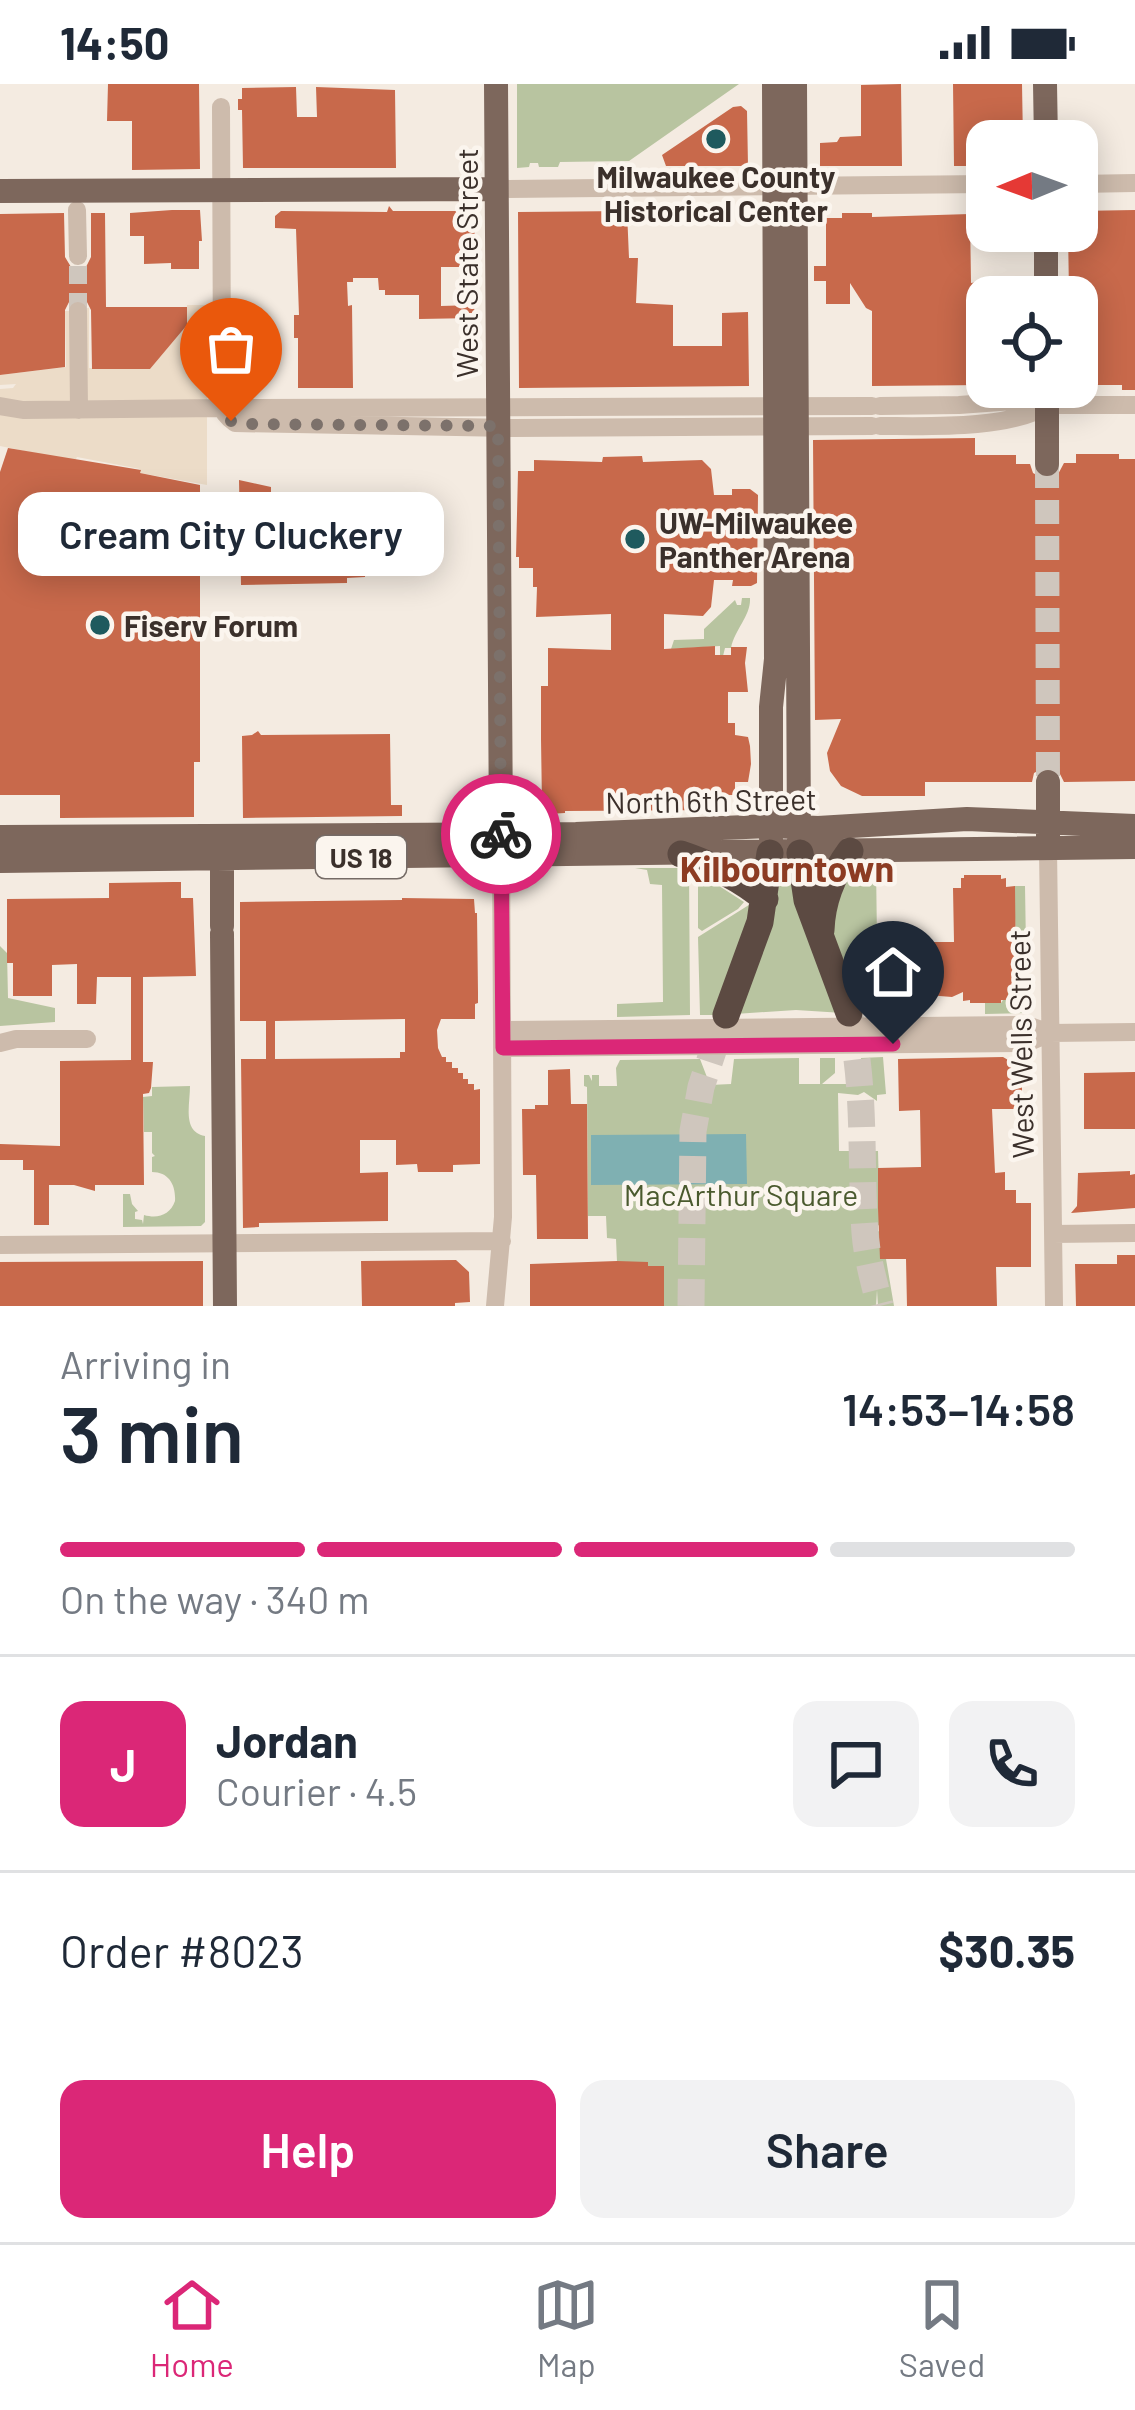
<!DOCTYPE html>
<meta charset="utf-8">
<style>
:root{--surface:#fff;--page:#f2f2f3;--text:#1f2937;--muted:#747a83;--line:#e0e1e3;--accent:#db2777}
body{margin:0;font-family:Barlow,sans-serif;background:var(--page);color:var(--text);height:100vh;display:flex;flex-direction:column;font-size:45px;white-space:nowrap}
*{box-sizing:border-box;margin:0}
p{font-size:39px;color:var(--muted)}
.icon{flex:none;width:66px;height:66px;fill:none;stroke:currentColor;stroke-width:2;stroke-linecap:round;stroke-linejoin:round}
.map{position:relative;height:1222px;overflow:hidden}
.drawer{display:flex;flex-direction:column;background:var(--surface);flex:1}
.drawer>*{flex:none}
.needle{width:78px;rotate:269deg}
.controls{position:absolute;left:966px;top:36px;display:grid;gap:24px}
.controls a{display:grid;place-items:center;width:132px;height:132px;border-radius:24px;background:var(--surface);box-shadow:0 6px 30px #0003;font-size:60px}
.pin{position:absolute;display:grid;place-items:center;width:102px;height:102px;color:#fff;margin:-123px -51px;border-radius:50% 50% 50% 0;rotate:-45deg;box-shadow:0 0 12px #0007}
.pin .icon{rotate:45deg}
.courier{position:absolute;display:grid;place-items:center;width:120px;height:120px;margin:-60px;border:9px solid #db2777;border-radius:50%;background:#fff;color:#222;box-shadow:0 3px 15px #0007}
.bubble{position:absolute;height:84px;border-radius:24px;background:var(--surface);box-shadow:0 6px 30px #0003;font-size:39px;font-weight:600;line-height:84px;text-align:center}
.overview em{font-style:normal;font-weight:600}
.overview div{display:flex;flex-direction:column-reverse}
.overview{display:flex;align-items:center;justify-content:space-between;height:204px;padding:0 60px}
h1{font-size:78px;font-weight:600;line-height:90px}
.bar{display:grid;grid-template-columns:repeat(4,1fr);gap:18px 12px;align-content:center;height:144px;padding:0 60px}
.bar i{height:15px;border-radius:9px;background:var(--line)}
.bar .selected{background:var(--accent)}
.bar p{grid-column:span 4}
.line{display:flex;align-items:center;gap:30px;padding:0 60px;border-top:3px solid var(--line)}
.line div{flex:1}
.round{display:grid;place-items:center;flex:none;width:126px;height:126px;border-radius:24px;background:var(--page)}
.action{display:flex;gap:24px;margin-top:auto;padding:24px 60px}
.action a{flex:1;height:138px;border-radius:24px;background:var(--accent);color:#fff;font-size:48px;font-weight:600;line-height:138px;text-align:center}
.action a+a{background:var(--page);color:var(--text)}
.status{display:flex;justify-content:space-between;align-items:center;height:84px;padding:0 60px;background:var(--surface);direction:ltr}
.status svg{height:33px;fill:currentColor}
.tab-bar{display:flex;justify-content:space-around;align-items:center;height:168px;border-top:3px solid var(--line);background:var(--surface);font-size:33px;color:var(--muted)}
.tab-bar a{display:grid;justify-items:center;gap:6px}
.tab-bar .selected{color:var(--accent)}
.map>svg:first-child{display:block}
.green{fill:#b8c4a0}
.plaza{fill:#ecdcc8}
.water{fill:#7fb0b2}
.building{fill:#c8694b;fill-rule:evenodd}
.lines{fill:none;stroke-linecap:round;stroke-linejoin:round}
.minor-tunnel{stroke:#cfc6bd;stroke-width:18;stroke-dasharray:18 9;stroke-linecap:butt}
.major-tunnel{stroke:#cfc6bd;stroke-width:24;stroke-dasharray:24 12;stroke-linecap:butt}
.highway-tunnel{stroke:#cfc6bd;stroke-width:27;stroke-dasharray:27 14;stroke-linecap:butt}
.minor{stroke:#cdbbac;stroke-width:18}
.major{stroke:#7d675c;stroke-width:24}
.highway{stroke:#5c4a42;stroke-width:27}
.done{stroke:#7c716b;stroke-width:12;stroke-dasharray:0 21.6}
.route{stroke:#db2777;stroke-width:15}
.poi-dot{fill:#1f5a5e;stroke:#fbf5ee;stroke-width:4.5}
.labels{text-anchor:middle;dominant-baseline:central;stroke-width:9;stroke-linejoin:round;paint-order:stroke}
.shield{fill:#fbf5ee;stroke:#756b66;stroke-width:3}
.shield-label{font-size:27px;font-weight:bold;fill:#3b302b}
.poi-label{font-size:30px;font-weight:bold;fill:#3b302b;stroke:#fbf5ee;text-anchor:start}
.street-label{font-size:30px;fill:#3b302b;stroke:#fbf5ee}
.park-label{font-size:30px;fill:#4a5a2e;stroke:#fbf5ee}
.quarter-label{font-size:36px;font-weight:bold;fill:#8c3b22;stroke:#fbf5ee}
</style>
<div class="status"><b>14:50</b><svg viewBox="0 0 49 12"><path d="M0 12V9h3v3zM5 12V6h3v6zM10 12V3h3v9zM15 12V0h3v12zM26 1h20v11H26zM47 4h2v5h-2z"/></svg></div>
<div class="map">
<svg width="1135" height="1222" viewBox="0 0 1135 1222">
<rect width="100%" height="100%" fill="#f4ebe1"/>
<path class="green" d="M517 0H739L629 77 560 78 558 83H539L538 79H530L529 83 517 84Z
M742 514H750C751 532 735 545 731 564H725L723 572H720V562L671 565 674 556 704 555V545L735 516 737 521H741Z
M876 782 878 929H856L828 849 844 784Z
M635 784H689L690 931 617 933V920L663 918 662 801 650 800 647 786Z
M784 786H792L843 929 796 926 735 930Z
M702 791 744 818 738 825 702 847 698 844V803Z
M1014 802H1025L1027 925 1023 929 985 930V919H1001L1017 895Z
M752 819 717 931H700L698 853Z
M0 862 7 869 8 914 55 924V938L0 942Z
M883 973 886 1010 877 1011V1017L864 1008 858 1011 838 1009 839 1067H878L880 1141 875 1142V1148L880 1147V1174L886 1175 894 1222H878L877 1206 876 1222H664L663 1182H648L647 1178H617L616 1155 607 1154 606 1132H588L587 1003 584 1002V991H589L592 997V991H599V1002H617L616 984 620 976 700 975 710 1001 731 1000 734 975 799 974V1000H820V974H835V989L822 1000H861V974Z
M190 1002C190 1021 182 1048 205 1052V1138L201 1142 123 1143V1110H130L132 1120 138 1127 135 1128V1135L142 1136 143 1140 144 1131C158 1135 170 1131 175 1117 176 1101 169 1088 152 1088V1073L155 1072 152 1069V1048H144L143 1013 152 1012V1003Z"/>
<path class="plaza" d="M187 221H207V401L140 389V385L77 373 75 377 0 362V305L13 304 16 300 0 301V291L66 283 65 227H83L84 224H89V284L150 285 187 241Z"/>
<path class="water" d="M746 1050 747 1100 591 1101V1051Z"/>
<path class="building" d="M108 0H199L200 85 132 86V37H107Z
M901 0 902 82H820V59L837 58 840 53 861 52V1Z
M953 0H1022L1023 57H987V82H954Z
M296 3 297 33H317L316 3 395 6 396 84H243L242 26H238V15H242V4Z
M733 23 741 22 747 27 748 82H666L662 71Z
M389 122 393 127H475V183H441V222L474 221 475 234 419 235V211H385V206H379L378 194H353V198H347L348 222 352 221 353 304H298V254H294V231H299L296 145 275 144V132L281 127 387 128Z
M172 126H200L202 157H199V185H171V179L144 180V152H130V129Z
M1135 126V306H1122V301H1077V205L1069 209 1068 147H1077V127Z
M627 127 629 174H638L636 219 673 221V262H722V229L748 228 749 302 519 304 518 128Z
M64 129 65 173 71 183 77 185 86 183 91 173V129H105L106 223H187V241L150 285H92L91 226 86 216 77 214 70 216 65 226V283L0 291V130Z
M842 129H872V133L970 130 971 199 977 198 978 231H987V301L872 302V227L866 224 850 199V220H826V197H814V182H826V134H842Z
M975 354V371H1016V380H1030L1033 389 1046 396 1056 394 1064 379H1076V370H1119V375H1135V697L1064 698 1057 684 1047 682 1034 689 1032 698H925V712H862L841 702 830 687 827 669 841 635 815 636 813 356Z
M8 364 141 386 140 389 200 401V678H194V733L60 734V711H0V388Z
M642 372 643 378 702 376 711 385 714 411H732V405H750L758 411 757 499 751 502H732L733 496H714L711 523 703 532 664 530V565L715 562V571H731V563H747L745 579 748 608H728V639H735V651L748 653 750 662 751 680 748 698H735V711H728V726L565 727V729L548 730 547 720H542L541 655V602H548V564L611 566V530L536 533 537 503H533V484H519V473H516L518 387H534V376L602 378 603 373Z
M239 396 271 403V412L365 411V493L347 494V499L241 501Z
M258 647 261 651 390 650 391 721H402V732L243 734 242 652 252 651Z
M964 791H1001V795L1006 794V803L1015 802 1016 900 1019 908H1008V916H1001V919H970V916L963 917V908L952 913 903 909 902 863H930V858H954L953 804H961V794H964Z
M173 798H181V814H193L196 892 143 893V978H153L151 1004 149 1009 143 1010 144 1101H95V1107L74 1101H49V1141H34V1086H23V1076H0V1060L60 1062V977L131 976V893H97L96 920H77V880L52 881V912H13V879H7V815L109 814V799Z
M402 814 474 815 475 829H477L478 909V919L475 920V935H441L437 946 438 964 442 973H446V978H452V984H458V989H463V995H468V1000H474V1006L480 1005V1080L453 1081V1088H418L417 1080 396 1081V1056H360V1089L388 1088V1137L259 1139V1143L243 1144 241 975H266V937H240V818L402 816ZM405 935V968H400V974L275 975V937Z
M1003 973 1015 980 1022 992V1025H992L995 1089 1005 1088V1106H1016V1119H1031V1183H996L997 1222H907L906 1175H880L878 1124V1084L921 1083 920 1026 899 1027 898 975Z
M570 985 571 1020H587L588 1155H537L536 1091H523L522 1025H535V1021H548V986Z
M1135 988V1045H1084V989Z
M1130 1087V1091L1135 1090V1124L1071 1129 1077 1122 1078 1089Z
M1117 1171H1135V1222H1076L1075 1180H1117Z
M456 1176 469 1188 470 1218 455 1219V1222H362L361 1177Z
M203 1177V1222H0V1178Z
M617 1177 648 1178V1182H664V1222H530V1180Z"/>
<g class="lines">
<path class="minor-tunnel" d="M78 227V172"/>
<path class="major-tunnel" d="M1047 380 1048 698"/>
<path class="highway-tunnel" d="M850 935C866 1006 860 1077 865 1149 867 1174 874 1198 880 1222
M691 1222 693 1047 701 1003 722 940"/>
<path class="minor" d="M221 23 222 296C218 316 218 327 235 339L514 344 872 342
M1077 100 1135 99
M496 105 987 100
M77 126 78 172
M78 227 79 326
M223 303 229 318 243 324 872 322
M0 322 23 326 220 324
M880 322 959 321 1028 316 1047 321H1135
M880 342C923 342 1011 346 1047 321
M1048 764 1054 1222
M503 946 1027 941 1050 949 1135 948
M0 959 16 955H87
M503 964 1027 959 1050 949
M1053 1150 1135 1149
M0 1161 502 1157
M495 1222 503 1133 501 761"/>
<path class="major" d="M496 0 501 750
M795 0 799 754
M1045 0 1046 57
M0 107 496 105
M1046 147V213
M1047 303V380
M0 753 576 750 772 742 818 744 967 735 1135 742
M771 754V623L776 575 774 0
M1048 755V698
M222 761V842
M0 777 1135 763
M222 850 225 1222"/>
<path class="highway" d="M800 769 807 816 849 929
M681 770C711 780 741 795 765 815
M821 846C822 818 833 790 850 767
M726 931 760 838 770 769"/>
</g>
<g class="lines">
<path class="done" d="M231 337 242 340 498 342 501 750"/>
<path class="route" d="M501 750 503 964 893 960"/>
</g>
<g class="poi-dot">
<circle cx="716" cy="55" r="12"/>
<circle cx="635" cy="455" r="12"/>
<circle cx="100" cy="541" r="12"/>
</g>
<g class="labels">
<rect class="shield" x="316" y="752" width="90" height="42" rx="9"/>
<g class="shield-label">
<text x="361" y="773">US 18</text>
</g>
<g class="poi-label">
<text x="716" y="92" text-anchor="middle">Milwaukee County<tspan x="716" dy="34">Historical Center</tspan></text>
<text x="659" y="438">UW-Milwaukee<tspan x="659" dy="34">Panther Arena</tspan></text>
<text x="124" y="541">Fiserv Forum</text>
</g>
<g class="street-label">
<text transform="translate(466 179) rotate(-90)">West State Street</text>
<text transform="translate(711 716) rotate(-1)">North 6th Street</text>
<text transform="translate(1020 960) rotate(-91)">West Wells Street</text>
</g>
<g class="park-label">
<text x="741" y="1110">MacArthur Square</text>
</g>
<g class="quarter-label">
<text x="787" y="783">Kilbourntown</text>
</g>
</g>
</svg>
<div class="controls">
<a><svg class="needle" viewBox="-14 -14 28 28"><path d="M0-13l5 13h-10z" fill="#e53935"/><path d="M0 13l5-13h-10z" fill="#747a83"/></svg></a>
<a><svg class="icon" aria-label="locate" viewBox="0 0 24 24"><circle cx="12" cy="12" r="6"/><path d="M12 2v4M12 18v4M2 12h4M18 12h4"/></svg></a>
</div>
<div class="pin" style="left:231px;top:337px;background:#ea580c"><svg class="icon" aria-label="bag" viewBox="0 0 24 24"><path d="M5 8h14l-1 12H6zM9 8a3 3 0 0 1 6 0"/></svg></div>
<div class="pin" style="left:893px;top:960px;background:#1f2937"><svg class="icon" aria-label="home" viewBox="0 0 24 24"><path d="M3 11l9-7 9 7M6 9v11h12V9"/></svg></div>
<div class="courier" style="left:501px;top:750px"><svg class="icon" aria-label="bike" viewBox="0 0 24 24"><circle cx="6" cy="16" r="4"/><circle cx="18" cy="16" r="4"/><path d="M6 16l4-8h5l3 8M10 8l3 8H6M13 5h3"/></svg></div>
<div class="bubble" style="left:18px;top:408px;width:426px">Cream City Cluckery</div>
</div>
<section class="drawer">
<div class="overview"><div><h1>3 min</h1><p>Arriving in</p></div><em>14:53–14:58</em></div>
<div class="bar"><i class="selected"></i><i class="selected"></i><i class="selected"></i><i></i><p>On the way · 340 m</p></div>
<div class="line" style="height:216px"><b class="round" style="background:var(--accent);color:#fff">J</b><div><b>Jordan</b><p>Courier · 4.5</p></div><a class="round"><svg class="icon" aria-label="chat" viewBox="0 0 24 24"><path d="M4 5h16v11H9l-5 4z"/></svg></a><a class="round"><svg class="icon" aria-label="phone" viewBox="0 0 24 24"><path d="M5 4h4l2 5-3 2q2 4 5 5l2-3 5 2v4C11 20 4 13 5 4z"/></svg></a></div>
<div class="line" style="height:156px"><div>Order #8023</div><b>$30.35</b></div>
<div class="action"><a>Help</a><a>Share</a></div>
</section>
<nav class="tab-bar">
<a class="selected"><svg class="icon" aria-label="home" viewBox="0 0 24 24"><path d="M3 11l9-7 9 7M6 9v11h12V9"/></svg>Home</a>
<a><svg class="icon" aria-label="map" viewBox="0 0 24 24"><path d="M3 6l6-2 6 2 6-2v14l-6 2-6-2-6 2zM9 4v14M15 6v14"/></svg>Map</a>
<a><svg class="icon" aria-label="saved" viewBox="0 0 24 24"><path d="M7 4h10v16l-5-4-5 4z"/></svg>Saved</a>
</nav>
